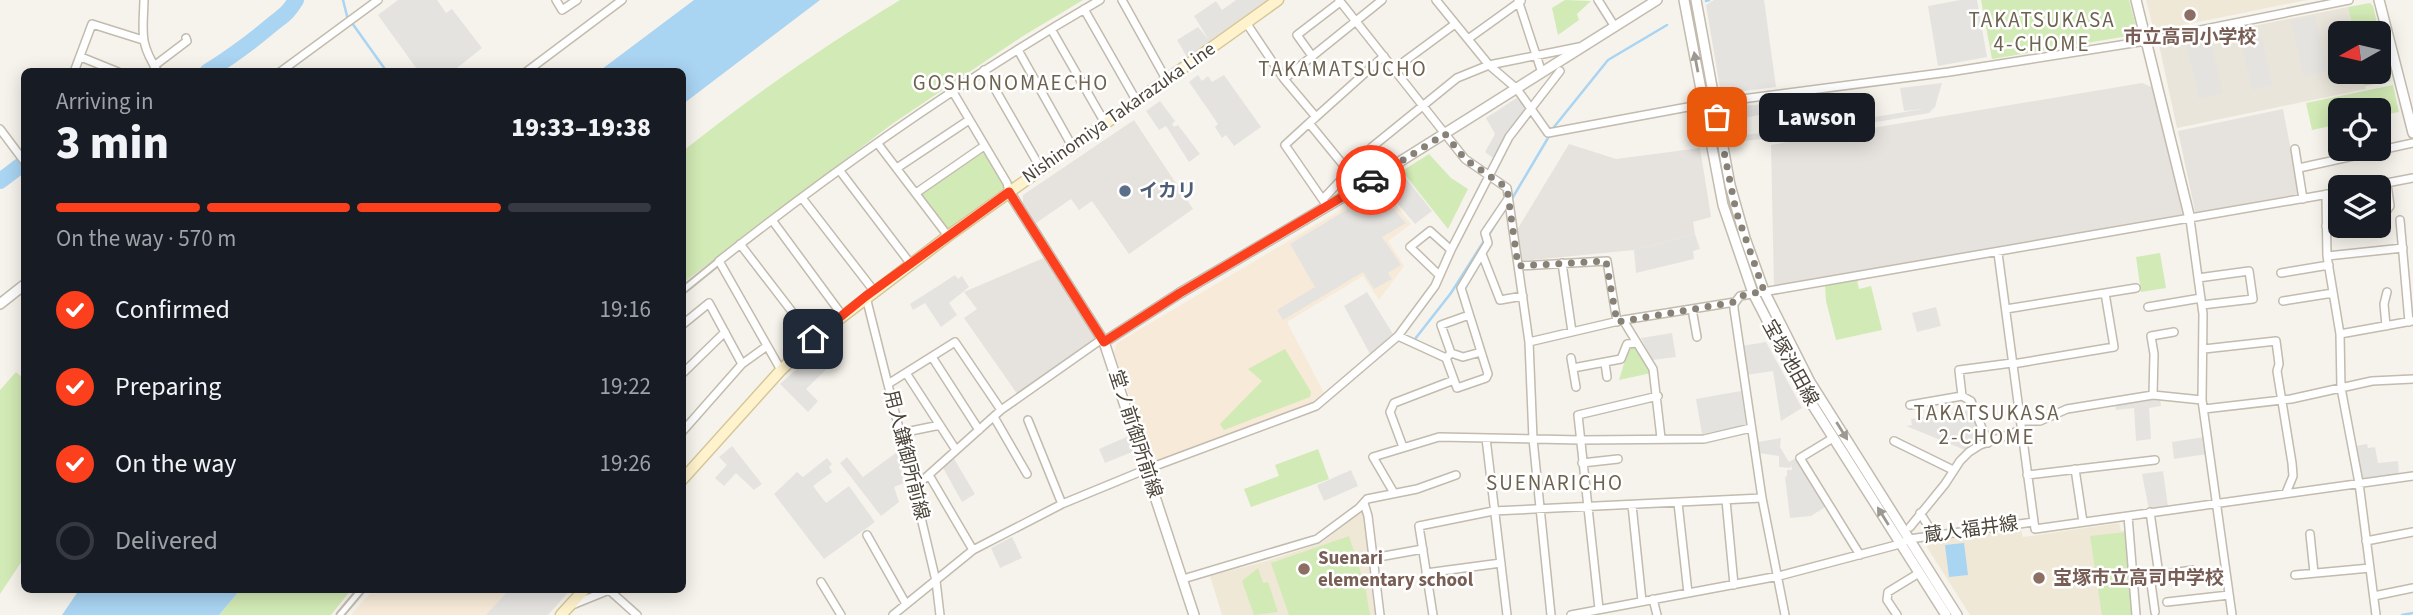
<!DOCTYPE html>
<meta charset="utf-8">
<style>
:root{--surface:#171b24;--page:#242831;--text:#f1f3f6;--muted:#9ea1a6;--line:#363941;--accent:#fc3f1d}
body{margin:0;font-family:"Source Sans 3","Noto Sans JP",sans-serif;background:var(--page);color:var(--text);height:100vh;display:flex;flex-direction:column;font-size:26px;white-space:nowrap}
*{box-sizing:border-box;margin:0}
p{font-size:23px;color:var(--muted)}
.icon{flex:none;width:38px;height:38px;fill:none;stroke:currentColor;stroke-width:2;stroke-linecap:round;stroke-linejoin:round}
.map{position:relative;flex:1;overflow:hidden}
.sheet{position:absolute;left:21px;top:68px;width:665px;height:525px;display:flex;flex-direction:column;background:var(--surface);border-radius:10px;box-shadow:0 4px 18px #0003}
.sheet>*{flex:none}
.needle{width:46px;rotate:262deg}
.tools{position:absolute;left:2328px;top:21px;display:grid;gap:14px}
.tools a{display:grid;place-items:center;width:63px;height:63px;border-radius:10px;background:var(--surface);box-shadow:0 4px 18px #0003;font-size:35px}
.pin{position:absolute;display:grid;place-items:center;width:60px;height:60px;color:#fff;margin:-30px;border-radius:14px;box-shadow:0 4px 10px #0006}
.courier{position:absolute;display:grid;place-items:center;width:70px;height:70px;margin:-35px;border:5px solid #fc3f1d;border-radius:50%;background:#fff;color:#222;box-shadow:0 2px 9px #0007}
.bubble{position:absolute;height:49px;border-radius:10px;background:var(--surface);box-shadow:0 4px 18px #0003;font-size:23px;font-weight:800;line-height:49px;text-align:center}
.overview em{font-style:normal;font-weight:800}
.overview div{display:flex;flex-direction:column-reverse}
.overview{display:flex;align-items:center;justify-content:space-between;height:119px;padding:0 35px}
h1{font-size:46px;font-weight:800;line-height:52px}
.bar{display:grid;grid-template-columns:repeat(4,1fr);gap:10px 7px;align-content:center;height:84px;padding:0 35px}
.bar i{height:9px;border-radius:5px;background:var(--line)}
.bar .active{background:var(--accent)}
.bar p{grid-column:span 4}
ol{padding:0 35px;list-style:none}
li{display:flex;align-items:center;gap:21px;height:77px}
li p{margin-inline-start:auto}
li .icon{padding:7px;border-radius:50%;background:var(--accent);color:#fff;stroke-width:4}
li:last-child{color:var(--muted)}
li i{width:38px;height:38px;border:4px solid var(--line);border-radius:50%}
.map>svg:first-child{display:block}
.residential{fill:#eae5da}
.commercial{fill:#f7ead8}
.industrial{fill:#e6e2dd}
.education{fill:#efe8d6}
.green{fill:#d2eab5}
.parking{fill:#e5e3e0}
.water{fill:#a9d4f2}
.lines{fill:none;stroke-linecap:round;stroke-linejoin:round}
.stream{stroke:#a9d4f2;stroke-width:2.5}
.river{stroke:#a9d4f2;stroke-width:16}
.pedestrian-casing{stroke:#c2bbae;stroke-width:9}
.minor-casing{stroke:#c2bbae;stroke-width:10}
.tertiary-casing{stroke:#c2bbae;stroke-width:12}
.secondary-casing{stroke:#d6c79b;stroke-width:13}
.pedestrian{stroke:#fff;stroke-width:5}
.minor{stroke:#fff;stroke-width:7}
.tertiary{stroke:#fff;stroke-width:9}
.secondary{stroke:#fff3cd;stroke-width:10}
.oneway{fill:#9c9892}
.done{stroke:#878178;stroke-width:7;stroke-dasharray:0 12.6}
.route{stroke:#fc3f1d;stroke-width:9}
.education-dot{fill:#8d6e63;stroke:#fff;stroke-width:2.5}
.service-dot{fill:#5c6f8a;stroke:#fff;stroke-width:2.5}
.labels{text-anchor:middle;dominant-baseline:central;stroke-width:5;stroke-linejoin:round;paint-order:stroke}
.education-label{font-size:19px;font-weight:bold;fill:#785e54;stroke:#fff;text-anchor:start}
.street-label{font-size:19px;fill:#4b4439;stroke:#fff}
.service-label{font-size:19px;font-weight:bold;fill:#4e5e75;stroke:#fff;text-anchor:start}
.neighbourhood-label{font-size:21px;letter-spacing:2px;fill:#6e6250;stroke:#fff}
</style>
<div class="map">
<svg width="2413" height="615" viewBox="0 0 2413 615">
<rect width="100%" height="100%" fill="#f6f3ec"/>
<path class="residential" d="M2348 7 2354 33H2340V72H2362L2366 89 2177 128 2159 45Z"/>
<path class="commercial" d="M1381 186 1411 224 1388 241 1404 266 1379 300 1363 276 1287 322 1324 393 1313 402 1167 458 1156 460 1151 458 1114 352 1117 343Z
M373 590H570L548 615H351Z"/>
<path class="industrial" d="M2142 83 2154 88 2184 216 2162 219V223L1774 286 1771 145Z
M2283 109 2300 198 2196 216 2178 131Z
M1134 120 1193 209 1129 254 1092 201 1079 210 1071 199 1036 223 1023 202V195Z
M1569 144 1616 159 1700 148 1711 217 1693 222 1695 234 1634 250 1522 261 1517 230Z
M1046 257 1082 312 1096 339 1018 395 964 318 977 309 964 292Z"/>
<path class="education" d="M2146 0H2307L2154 31Z
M1364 510 1376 615H1222L1210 576 1267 561 1321 543Z
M2119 523 2121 531 2127 530 2135 615H1970L1923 541 1927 538 2021 530 2023 537Z"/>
<path class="green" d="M900 0H1083L1023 36 892 124 683 283V151C753 95 823 47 900 0Z
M1565 0 1591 1 1577 14 1579 20 1558 35 1552 8Z
M1981 0H2129L2137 30 2134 35 1992 59Z
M2370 3 2373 6 2391 81 2365 86 2362 72H2378V33H2354L2348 7Z
M2393 85 2399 112 2378 116V110H2340V124L2312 130 2306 103Z
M984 152 1005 187 947 229 921 194Z
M1429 154 1451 178 1468 189 1448 229 1402 171Z
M2160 253 2166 288 2141 292 2136 257Z
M1857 280 1859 289 1871 286 1882 330 1836 340 1826 301 1825 285Z
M1635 346 1651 373 1619 380 1629 347Z
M1285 349 1311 392 1310 397 1224 430 1220 424 1262 381 1248 369Z
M16 372 24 379V558L0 594V390Z
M1318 449 1329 479 1251 507 1244 489 1279 476 1275 465Z
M2126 532 2134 615H2102L2090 536Z
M1349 536 1365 586 1370 615H1289L1271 563Z
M1258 568 1263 583 1268 582 1278 612 1254 615 1242 581Z
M240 590H351L331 615H219Z"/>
<path class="parking" d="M398 0H437L446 13 452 9 482 48 452 72H419L378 15Z
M1236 0H1267L1187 57 1177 40 1198 27 1209 40 1194 16 1216 1 1222 10Z
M1714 0H1764L1776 87 1728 93 1720 88 1706 5Z
M1960 0H1977L1987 57 1938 66 1928 6Z
M2315 16 2328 71 2304 77 2291 21Z
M2261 35 2273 85 2252 90 2240 39Z
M2210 37 2223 93 2199 99 2186 43Z
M1198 75 1202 81 1208 76 1212 82 1224 75 1261 127 1234 146 1226 135 1222 138 1215 127 1218 124 1189 82Z
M1942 83 1935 107 1929 113 1824 131 1744 141 1734 136 1808 128 1923 109 1904 111 1900 88Z
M1518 97 1525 108 1524 112 1507 134 1493 158 1485 152 1495 134 1486 118Z
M1160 101 1175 121 1172 124 1174 127 1178 125 1200 154 1189 162 1166 126 1159 130 1146 111Z
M1764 104 1765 114 1748 117 1745 122V132L1730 135 1727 117 1732 107Z
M1401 172 1432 211 1415 224 1381 184Z
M1378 191 1406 223 1382 237 1401 265 1388 273 1392 279 1374 289 1363 272 1283 320 1277 310 1315 287 1290 244Z
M1695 234 1700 249 1693 251 1694 259 1636 273 1634 250Z
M955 275 958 279 962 276 969 287 949 303 957 315 941 327 925 303 913 310 910 304Z
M1367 292 1393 334 1370 354 1344 306Z
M1936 307 1941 326 1917 332 1912 313Z
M1672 333 1676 357 1652 360 1641 338Z
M827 342 833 348 829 352 836 360 806 389 818 401 808 412 780 384Z
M1766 342 1802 408 1781 421 1773 371 1746 375 1742 346Z
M1741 391 1746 425 1702 434 1696 399Z
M2150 398H2160L2161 406 2149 408 2151 439 2136 441 2134 408 2116 410 2115 403Z
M1972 410 1984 438 1965 450 1906 426 1912 425 1911 419Z
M1131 435 1137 450 1105 463 1099 449Z
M2204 437 2207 454 2174 459 2172 442Z
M1781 438 1780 447 1789 462 1796 458 1825 507 1811 516 1790 518 1785 477 1787 476V470H1792L1791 465 1790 468 1779 467V456L1759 453 1758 442Z
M2367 444 2368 448 2375 447 2378 463 2398 461 2399 474 2360 479 2356 446Z
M732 446 762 484 754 490 736 473 724 486 715 478 727 465 719 457Z
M897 452 904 483 894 487 899 502 881 516 840 463 847 457 863 477Z
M953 457 975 494 962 502 942 466Z
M827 458 832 464 829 467 832 472 813 486 826 503 849 486 875 522 824 559 774 494 797 472 803 477Z
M1351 470 1358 486 1324 501 1317 485Z
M2163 471 2168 507 2149 510 2142 474Z
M1012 537 1022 558 1000 568 991 548Z
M509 590H570L548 615H486Z"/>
<path class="water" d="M694 0H820L683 104 682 72H598Z
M1964 543 1968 575 1949 577 1945 545Z
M79 590H240L219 615H62Z"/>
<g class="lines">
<path class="stream" d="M343 0 347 16 387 72
M1706 1 1709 0
M1554 127 1608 60 1667 25
M1513 197 1548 138
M1490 233 1501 215
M1415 339 1451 293 1484 241
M2402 615 2413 613"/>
<path class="river" d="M207 72C229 58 249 44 269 27 282 16 287 15 296 0
M0 181 24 163"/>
<defs>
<path id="pedestrian" d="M682 291 719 261
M340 615 361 590"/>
<path id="minor" d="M144 0C143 34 139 42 158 72
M556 0 562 10 577 0
M1122 0 1166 79
M1339 0 1465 159 1507 188 1529 342 1533 439 1551 615
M1436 0 1489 65 1517 89 1548 133 1704 104 1949 72 2146 41 2349 0
M1518 0 1542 73
M1598 0 1615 27
M1084 9 1136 100
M1247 24 1284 79 1316 117 1309 123 1349 172 1358 188
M1051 29 1105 123
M1468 39 1521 1
M1018 50 1072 146
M1312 56 1297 35 1340 2
M81 57 118 72
M154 66 187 41 186 38
M1394 69 1455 24
M984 70 1041 169
M74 72 92 24 143 40
M280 72 378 0
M526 72 622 0
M1284 79 1382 0
M953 92 1007 183 1009 192
M1316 117 1384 56
M1309 123 1285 145 1325 203
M0 129 24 161
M878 144 948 236
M2295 149 2303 199
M897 168 969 120
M2299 168 2413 143
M840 171 910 263
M2366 187 2413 178
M916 193 984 146
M2326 194 2327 256 2340 334 2341 388 2359 483 2376 615
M802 198 874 291
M1323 199 1372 147 1457 78 1489 65 1579 47
M2378 214 2385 213 2390 206 2387 184
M2190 219 2203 314 2202 400 2232 615
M772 220 842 315
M2400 220 2409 322
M2326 226 2340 223
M740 244 813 339
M1998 253 2034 522
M1482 254 1500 300 1523 296
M2327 256 2403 248
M1562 263 1572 332
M1518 266 1607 261 1617 322
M2281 273 2329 265
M1439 275 1410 247 1430 231 1451 250
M2198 278 2249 271 2253 299 2202 305
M866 297 914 488 936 581 940 615
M2283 301 2333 293
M2148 307 2201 298
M1692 309 1697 337
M2006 309 2136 288
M1623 320 1735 302
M682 325 709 303 742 364
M2386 326 2384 304 2387 292
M2340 334 2412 321
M1398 336 1446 358 1457 388 1486 378 1488 374 1461 288 1488 243 1485 233 1508 199
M1529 342 1623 320 1653 369 1661 438
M2204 349 2276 341 2279 364 2277 371 2292 463 2293 476 2286 493
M1451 353 1463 357 1481 352
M932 357 979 430
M1446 358 1451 353 1441 325 1469 315
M1571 358 1576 387
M1605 363 1607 377
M2013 364 2114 347 2105 293
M1573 368 1621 359 1627 344 1637 343
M781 370 719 261C839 166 967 77 1100 0
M906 373 956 450
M682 374 725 332
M888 384 955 342 1001 410
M2153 395 2154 354 2151 336 2174 332
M1962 396 1959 370 2012 363
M1910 405 1962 396 1971 401 1988 443
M2204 409 2291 399 2372 381 2413 379
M994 417 1027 474
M1028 420 1062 504
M2020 421H2040L2067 409 2153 395 2202 400
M682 432 742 364 767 346
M901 433 940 425
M1486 438 1507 615
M1833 438 1800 458 1860 555
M1894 441 1953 470
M1403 447 1390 412 1394 403 1454 380
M1582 463 1618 459
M2075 469 2083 522
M929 475 973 550
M2027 475 2155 460
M914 488 1001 410 1102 339
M1394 493 1373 457 1439 437 1580 440 1704 439 1751 428
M1726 500 1734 585
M1364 503 1368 516 1380 615
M1678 503 1688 593
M1632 505 1642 601
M2150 512 2159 575
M1920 513 1934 535
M2128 516 2136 615
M1910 527 1945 484 1960 461 1969 452 1980 445 2021 430
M2310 534 2314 573
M867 535 906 604
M2366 541 2413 532
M1373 558 1423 549
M1426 573 1501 563
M2295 575 2370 568
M1183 579 1317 539 1359 508 1367 499 1417 489 1456 475
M821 582 841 615
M609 590 637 615
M2374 596 2413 588
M1653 599 1657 615
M2167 602 2229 595
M572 605 609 590
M1599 609 1578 415 1658 396
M2155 612 2150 576 2193 570
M893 615 973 550 1062 504 1147 469 1316 406 1398 336 1435 286 1451 250 1509 137 1560 71
M1433 615 1419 526 1493 511 1762 498
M1571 615 1779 576 1900 544 1909 539 2034 522 2035 529 2413 476
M1785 615 1762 498 1734 309V304L1740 296 2340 192
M1897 615 1887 600 1888 592 1919 573"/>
<path id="tertiary" d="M1684 0 1723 205 1753 293 1803 390 1946 615
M1696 0 1730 185 1745 238 1764 291 1810 382 1957 615
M2136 0 2190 219
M2379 0 2413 133
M1009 192 1104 342 1194 615
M0 304 24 285
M1104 342 1180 293 1358 188 1657 0"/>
<path id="secondary" d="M682 480 781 370 813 339 948 236 1278 0
M561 615 584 590"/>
</defs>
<use href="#pedestrian" class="pedestrian-casing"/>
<use href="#minor" class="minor-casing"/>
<use href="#tertiary" class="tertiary-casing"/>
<use href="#secondary" class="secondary-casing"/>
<use href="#pedestrian" class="pedestrian"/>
<use href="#minor" class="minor"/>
<use href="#tertiary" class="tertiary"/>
<use href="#secondary" class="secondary"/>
</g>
<defs><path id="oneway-solid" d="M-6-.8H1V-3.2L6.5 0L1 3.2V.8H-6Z" transform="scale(1.75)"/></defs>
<g class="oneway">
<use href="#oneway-solid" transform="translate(1696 62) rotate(-101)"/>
<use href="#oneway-solid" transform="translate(1842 431) rotate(58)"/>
<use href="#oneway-solid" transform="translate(1883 516) rotate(-122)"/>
</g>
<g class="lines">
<path class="done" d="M1371 180 1445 134 1465 159 1507 188 1518 266 1606 261 1617 322 1735 302 1744 295 1764 291 1736 211 1717 117"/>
<path class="route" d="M813 339 866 296 1009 192 1104 342 1180 293 1371 180"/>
</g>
<g class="education-dot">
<circle cx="2190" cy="15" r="7"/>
<circle cx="1304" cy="569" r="7"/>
<circle cx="2039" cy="578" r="7"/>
</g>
<circle class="service-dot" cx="1125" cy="191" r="7"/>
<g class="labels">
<g class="education-label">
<text x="2190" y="37" text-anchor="middle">市立高司小学校</text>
<text x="1318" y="558">Suenari<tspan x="1318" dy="22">elementary school</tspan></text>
<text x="2053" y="578">宝塚市立高司中学校</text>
</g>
<g class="street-label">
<text transform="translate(1119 113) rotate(-35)">Nishinomiya Takarazuka Line</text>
<text transform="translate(1790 363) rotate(61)">宝塚池田線</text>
<text transform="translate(1135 434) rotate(72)">堂ノ前御所前線</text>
<text transform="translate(906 455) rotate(76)">用人鎌御所前線</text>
<text transform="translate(1971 530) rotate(-8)">蔵人福井線</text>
</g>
<g class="service-label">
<text x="1139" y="191">イカリ</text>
</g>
<g class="neighbourhood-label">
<text x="2042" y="20">TAKATSUKASA<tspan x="2042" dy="24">4-CHOME</tspan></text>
<text x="1343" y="69">TAKAMATSUCHO</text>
<text x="1011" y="83">GOSHONOMAECHO</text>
<text x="1987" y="413">TAKATSUKASA<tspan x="1987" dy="24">2-CHOME</tspan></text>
<text x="1555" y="483">SUENARICHO</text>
</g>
</g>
</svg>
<div class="tools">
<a><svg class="needle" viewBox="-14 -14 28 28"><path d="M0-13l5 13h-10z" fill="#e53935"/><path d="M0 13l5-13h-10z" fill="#9ea1a6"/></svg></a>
<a><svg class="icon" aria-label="locate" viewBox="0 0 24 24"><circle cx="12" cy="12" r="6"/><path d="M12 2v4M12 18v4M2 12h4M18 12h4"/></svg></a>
<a><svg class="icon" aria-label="layers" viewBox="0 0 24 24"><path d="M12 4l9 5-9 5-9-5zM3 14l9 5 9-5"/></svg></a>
</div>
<div class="pin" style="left:1717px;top:117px;background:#ea580c"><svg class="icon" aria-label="bag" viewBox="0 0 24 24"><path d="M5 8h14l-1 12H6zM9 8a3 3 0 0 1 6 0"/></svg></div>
<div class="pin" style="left:813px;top:339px;background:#1f2937"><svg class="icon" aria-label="home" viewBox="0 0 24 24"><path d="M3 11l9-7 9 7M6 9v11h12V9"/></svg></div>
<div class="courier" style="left:1371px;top:180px"><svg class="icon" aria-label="car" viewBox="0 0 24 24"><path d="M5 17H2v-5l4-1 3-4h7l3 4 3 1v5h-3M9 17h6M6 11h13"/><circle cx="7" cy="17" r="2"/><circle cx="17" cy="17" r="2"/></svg></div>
<div class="bubble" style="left:1759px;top:93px;width:116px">Lawson</div>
<section class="sheet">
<div class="overview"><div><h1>3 min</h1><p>Arriving in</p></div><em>19:33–19:38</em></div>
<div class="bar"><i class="active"></i><i class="active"></i><i class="active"></i><i></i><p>On the way · 570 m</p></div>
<ol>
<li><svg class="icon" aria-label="check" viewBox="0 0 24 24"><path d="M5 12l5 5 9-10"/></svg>Confirmed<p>19:16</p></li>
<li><svg class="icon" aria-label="check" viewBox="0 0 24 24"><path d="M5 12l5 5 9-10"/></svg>Preparing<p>19:22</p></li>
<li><svg class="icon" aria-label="check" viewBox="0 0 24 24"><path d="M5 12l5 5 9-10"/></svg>On the way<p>19:26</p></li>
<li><i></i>Delivered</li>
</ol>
</section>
</div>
